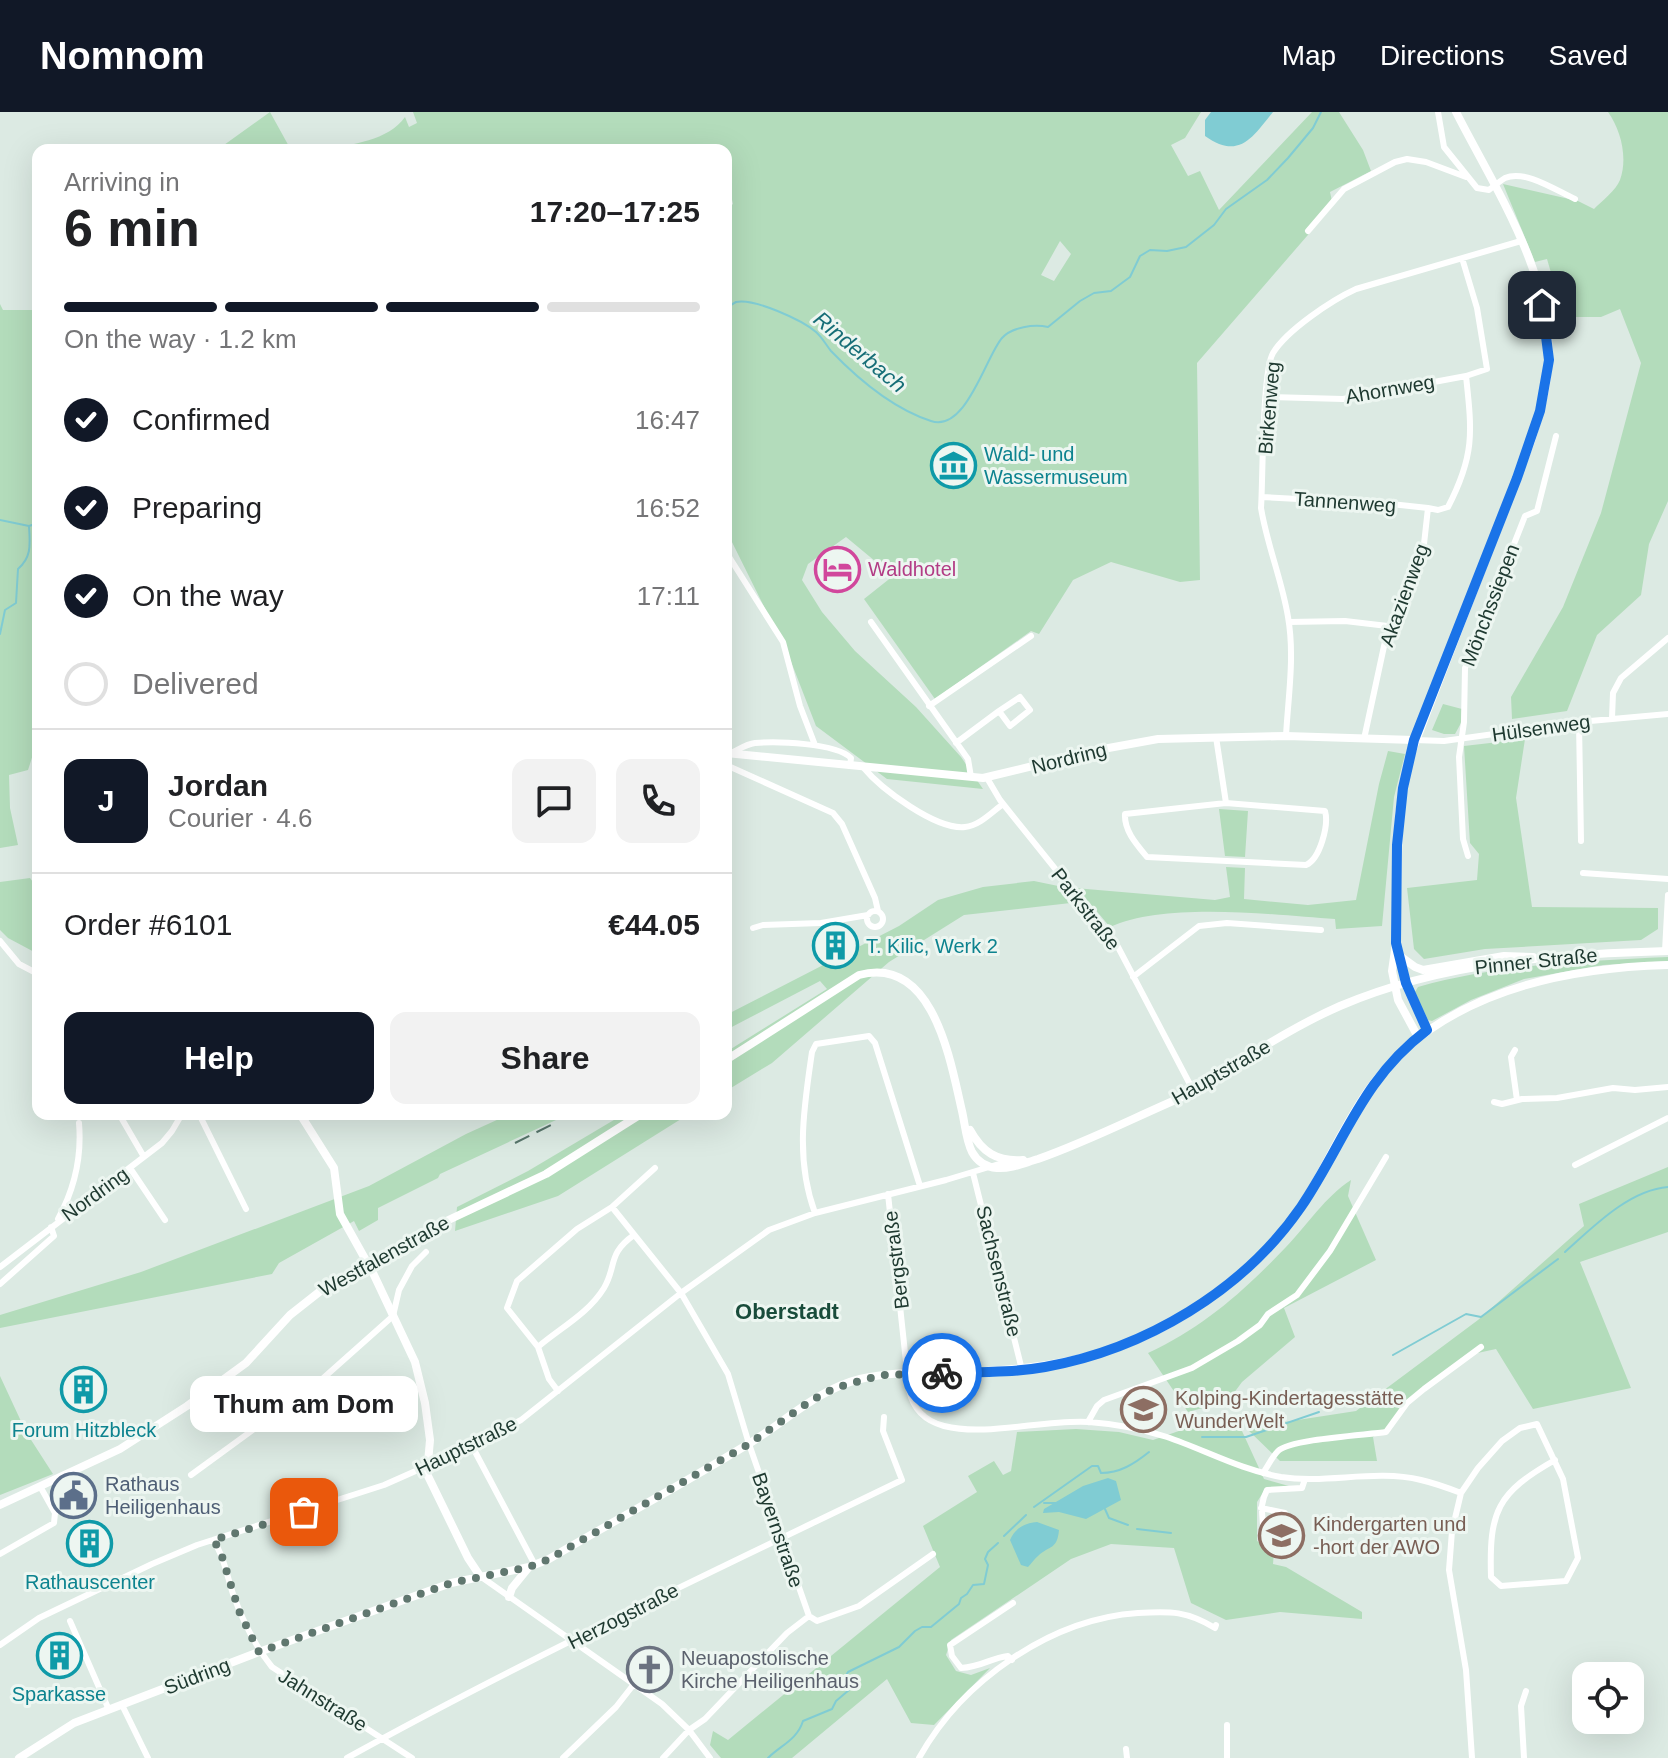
<!DOCTYPE html>
<meta charset="utf-8">
<style>
:root{--surface:#fff;--page:#f2f2f2;--text:#202124;--muted:#757577;--line:#e0e0e0;--accent:#111827}
body{margin:0;font-family:Helvetica,sans-serif;background:var(--page);color:var(--text);height:100vh;display:flex;flex-direction:column;font-size:30px;white-space:nowrap}
*{box-sizing:border-box;margin:0}
p{font-size:26px;color:var(--muted)}
.icon{flex:none;width:44px;height:44px;fill:none;stroke:currentColor;stroke-width:2;stroke-linecap:round;stroke-linejoin:round}
.map{position:relative;flex:1;overflow:hidden}
.sheet{position:absolute;left:32px;top:32px;width:700px;height:976px;display:flex;flex-direction:column;background:var(--surface);border-radius:16px;box-shadow:0 8px 32px #0002}
.sheet>*{flex:none}
.controls{position:absolute;left:1572px;top:1550px;display:grid;gap:16px}
.controls a{display:grid;place-items:center;width:72px;height:72px;border-radius:16px;background:var(--surface);box-shadow:0 8px 32px #0002;font-size:40px}
.pin{position:absolute;display:grid;place-items:center;width:68px;height:68px;color:#fff;margin:-34px;border-radius:16px;box-shadow:0 4px 12px #0006}
.courier{position:absolute;display:grid;place-items:center;width:80px;height:80px;margin:-40px;border:6px solid #1a73e8;border-radius:50%;background:#fff;color:#222;box-shadow:0 2px 10px #0007}
.bubble{position:absolute;height:56px;border-radius:16px;background:var(--surface);box-shadow:0 8px 32px #0002;font-size:26px;font-weight:600;line-height:56px;text-align:center}
.summary em{font-style:normal;font-weight:600}
.summary div{display:flex;flex-direction:column-reverse}
.summary{display:flex;align-items:center;justify-content:space-between;height:136px;padding:0 32px}
h1{font-size:52px;font-weight:600;line-height:60px}
.bar{display:grid;grid-template-columns:repeat(4,1fr);gap:12px 8px;align-content:center;height:96px;padding:0 32px}
.bar i{height:10px;border-radius:6px;background:var(--line)}
.bar .current{background:var(--accent)}
.bar p{grid-column:span 4}
.line{display:flex;align-items:center;gap:20px;padding:0 32px;border-top:2px solid var(--line)}
.line div{flex:1}
.round{display:grid;place-items:center;flex:none;width:84px;height:84px;border-radius:16px;background:var(--page)}
ol{padding:0 32px;list-style:none}
li{display:flex;align-items:center;gap:24px;height:88px}
li p{margin-inline-start:auto}
li .icon{padding:8px;border-radius:50%;background:var(--accent);color:#fff;stroke-width:4}
li:last-child{color:var(--muted)}
li i{width:44px;height:44px;border:4px solid var(--line);border-radius:50%}
.button{display:flex;gap:16px;margin-top:auto;padding:16px 32px}
.button a{flex:1;height:92px;border-radius:16px;background:var(--accent);color:#fff;font-size:32px;font-weight:600;line-height:92px;text-align:center}
.button a+a{background:var(--page);color:var(--text)}
header{display:flex;align-items:center;gap:48px;box-sizing:border-box;height:112px;padding:0 40px;background:var(--accent);color:#fff}
header strong{font-size:38px}
nav{display:flex;gap:44px;margin-inline-start:auto;font-size:28px}
.map>svg:first-child{display:block}
.green{fill:#b3dcbb;fill-rule:evenodd}
.water{fill:#80ccd3}
.lines{fill:none;stroke-linecap:round;stroke-linejoin:round}
.stream{stroke:#80ccd3;stroke-width:2}
.minor{stroke:#fff;stroke-width:6}
.tertiary{stroke:#fff;stroke-width:8}
.rail{stroke:#57756b;stroke-width:2;stroke-dasharray:16 8;stroke-linecap:butt}
.done{stroke:#60776f;stroke-width:8;stroke-dasharray:0 14.4}
.route{stroke:#1a73e8;stroke-width:10}
.labels{text-anchor:middle;dominant-baseline:central;stroke-width:6;stroke-linejoin:round;paint-order:stroke}
.street-label{font-size:20px;fill:#1e3930;stroke:#edf6f1}
.culture-label{font-size:20px;fill:#0d838f;stroke:#edf6f1}
.hotel-label{font-size:20px;fill:#b23c85;stroke:#edf6f1;text-anchor:start}
.education-label{font-size:20px;fill:#785e54;stroke:#edf6f1;text-anchor:start}
.service-label{font-size:20px;fill:#4e5e75;stroke:#edf6f1;text-anchor:start}
.worship-label{font-size:20px;fill:#5b616d;stroke:#edf6f1;text-anchor:start}
.water-label{font-size:22px;font-style:italic;fill:#166e77;stroke:#edf6f1}
.neighbourhood-label{font-size:22px;font-weight:bold;fill:#194c3b;stroke:#edf6f1}
</style>
<header>
<strong>Nomnom</strong>
<nav><a>Map</a><a>Directions</a><a>Saved</a></nav>
</header>
<div class="map">
<svg width="1668" height="1646" viewBox="0 0 1668 1646">
<rect width="100%" height="100%" fill="#dceae3"/>
<path class="green" d="M270 0 291 38H217Z
M413 0H1201L1185 26 1171 33 1188 64 1200 59 1219 98 1312 0H1339L1363 38 1371 59 1330 80 1333 94 1197 251 1200 468 1180 470 1111 450 1073 468 1039 522 1031 519 935 587 864 487 893 464 846 425 808 452 802 468 822 500 855 539 916 595 961 645 983 677 887 667 816 614 790 547 726 418V98L733 92 726 61V38H324C352 32 388 29 405 5L409 15 417 11ZM1060 129 1071 142 1054 169 1041 163Z
M1608 0H1668V389L1649 432 1641 483 1597 523 1567 599 1512 607 1511 585 1563 495 1601 401 1641 251 1620 197 1601 205H1564L1547 147 1535 150 1503 72 1578 89 1594 97C1602 89 1616 78 1620 68 1628 46 1621 18 1608 0Z
M0 192 3 198H38V627L28 658 9 663 10 696 18 733 0 736Z
M1443 592 1462 597 1461 611 1455 622H1444L1432 618Z
M1525 627 1516 686 1532 795 1658 796V817L1641 828 1485 837 1424 847 1414 837 1407 776 1477 768 1479 742 1470 731 1464 634Z
M1388 639 1405 642 1394 685 1382 814 1336 817 1335 807C1274 803 1166 789 1110 815L1088 789 964 803 889 850 772 951 726 979V940L827 877 820 869 726 918V903L899 814 938 788 983 775 1034 769 1063 775 1215 788 1230 785 1226 755 1245 756 1244 787 1308 793 1356 788 1379 672Z
M1219 697 1248 699 1245 745 1225 744Z
M30 766 38 777V842L8 826 0 818V770Z
M1668 845V849L1603 853 1524 867 1471 888 1432 909 1428 908 1415 880 1418 875C1500 852 1584 849 1668 845Z
M510 1002H569L440 1062 438 1066 378 1096V1108L359 1119 354 1109 279 1151 272 1162 0 1216V1203L141 1160 369 1074 466 1022Z
M624 1002H689L558 1084 455 1119 457 1095 528 1059Z
M1668 1055V1120L1580 1150 1631 1276 1533 1297 1496 1237 1473 1242 1405 1293 1388 1316 1373 1325 1377 1349H1280L1246 1316 1356 1299 1478 1208 1584 1114 1579 1092Z
M1351 1068 1348 1084 1376 1148 1284 1196 1295 1225 1242 1270 1228 1289 1188 1300 1148 1241C1204 1215 1244 1179 1286 1135 1308 1112 1325 1085 1351 1068Z
M0 1264 26 1320 53 1362 0 1383Z
M1196 1313 1242 1319 1264 1367 1296 1376H1266L1257 1390V1429L1274 1439 1273 1452 1286 1455 1362 1500V1507L1280 1500 1226 1508 1191 1491 1174 1436 1111 1432 1071 1447 951 1528 946 1543 956 1559 971 1563 990 1556 934 1613 911 1611 887 1567 792 1646H721L710 1633 713 1619 728 1628 940 1455 923 1414 977 1380 968 1364 994 1349 1003 1363 1011 1359 1017 1320 1076 1317 1119 1320 1153 1328Z"/>
<path class="water" d="M1211 0H1273C1252 26 1239 48 1205 24V8Z
M1108 1366 1116 1369 1121 1388 1086 1407 1059 1400 1043 1401 1044 1397 1083 1374Z
M1037 1410 1059 1418C1057 1438 1050 1433 1038 1444 1034 1447 1032 1451 1028 1455L1021 1453 1010 1428C1015 1416 1025 1411 1037 1410Z"/>
<g class="lines">
<path class="stream" d="M726 197C728 195 734 191 736 190 754 186 802 208 816 220 822 225 826 233 831 239 858 267 894 297 931 309 966 321 986 244 1002 226 1012 215 1034 212 1048 215L1080 189 1094 181 1111 179 1130 165 1140 144 1150 138 1167 139 1186 135 1214 113 1226 97 1267 68 1288 46 1313 16 1321 0
M0 408 29 414 38 411
M0 522 5 498 16 491 18 457C32 445 30 432 29 414
M1565 1140C1593 1115 1629 1078 1668 1075
M1393 1243 1466 1202 1481 1205 1558 1147
M1202 1325H1246L1319 1300
M1044 1391H1057
M1034 1395 1092 1354H1098L1101 1361C1120 1361 1134 1352 1149 1340
M1105 1397 1109 1406 1128 1413
M1137 1417 1171 1421
M1004 1424 1026 1403
M845 1565 848 1560 899 1535 915 1519 922 1515H931L959 1492 961 1486 967 1482 973 1473 984 1472 988 1453 985 1447 988 1440 998 1431
M768 1646C781 1633 797 1628 803 1609L832 1597 836 1589 849 1578 847 1573"/>
<path class="minor" d="M1438 0 1444 35 1477 76 1489 78C1494 74 1500 69 1505 66 1525 57 1557 79 1575 87
M1308 119 1344 77 1395 50 1407 47 1426 50 1466 65
M1266 285 1343 287 1466 264
M1262 385 1391 392 1428 396
M726 440 783 530 800 594 815 633
M871 510 968 647 971 665
M1289 510 1345 509 1396 515
M929 594 1031 524
M1612 606 1613 581 1621 566 1668 526
M1579 610 1581 729
M1286 624C1288 586 1295 544 1288 505 1282 468 1267 433 1261 396 1263 369 1262 259 1273 241 1287 218 1332 188 1356 177L1521 129
M1216 625 1226 691 1325 699C1329 713 1320 747 1306 753L1147 745C1137 733 1124 719 1125 702L1226 691
M1364 627 1386 525 1396 515 1424 432 1428 396 1438 398 1448 395C1475 343 1472 320 1466 264L1487 257 1477 196 1462 146
M1414 628 1444 629 1579 610 1668 602
M956 631 999 599 1010 614 1030 598 1020 585 999 599
M731 641C738 638 746 632 755 631 776 629 836 631 851 646L850 654
M726 653 833 701 842 712 875 786 878 799
M863 655C881 677 936 718 965 715 979 714 992 700 1003 692
M987 666 1000 688 1118 835 1194 980
M1468 744 1463 727 1459 645 1464 610 1465 556 1525 404 1537 399 1556 324
M1583 761 1668 767
M867 807a8 8 0 1 1 16 0a8 8 0 1 1-16 0Z
M753 816 763 813 821 811 868 803
M0 829 19 852 38 862
M1665 839 1668 783
M1133 865 1199 814 1227 811 1321 818
M1515 938 1511 945 1517 988
M1494 990 1502 992 1522 987 1557 986 1613 976 1635 978 1668 975
M119 1002 144 1045
M199 1002 246 1097
M1575 1053 1668 1006
M130 1056 165 1108
M973 1061 1022 1258
M888 1082 909 1278C913 1297 925 1309 944 1314 986 1325 1045 1307 1089 1310 1116 1312 1142 1317 1167 1325 1205 1338 1241 1358 1281 1365 1327 1372 1375 1357 1421 1368 1434 1371 1448 1376 1461 1381
M612 1095 681 1181 728 1262 749 1332 809 1504 787 1521 705 1607 689 1618 663 1646
M815 1101C795 1047 804 995 812 940L816 932 869 924 875 931 920 1074
M58 1107C75 1076 82 1046 79 1011
M0 1155 162 1031 172 1019 182 1002
M0 1172 54 1124 51 1115
M538 1235C560 1216 588 1202 604 1176 617 1154 607 1142 634 1123
M558 1279 549 1267 538 1235 507 1196 517 1169 577 1117 612 1095 655 1056
M1088 1310 1097 1294 1104 1288 1192 1256 1238 1229 1260 1213 1268 1202 1297 1183 1330 1139 1386 1045
M472 1334 535 1453
M1263 1361C1268 1354 1272 1345 1278 1339 1290 1327 1366 1323 1386 1320L1407 1291 1424 1277 1481 1235
M191 1363 320 1269 393 1204 399 1178 412 1154 426 1140
M1261 1396 1285 1401 1287 1407 1285 1417 1263 1413C1262 1399 1260 1391 1267 1378L1302 1376 1305 1367
M213 1428C224 1444 227 1464 233 1482 242 1507 255 1534 272 1555L412 1646
M0 1442 54 1411 55 1401 41 1376
M480 1464 662 1592 689 1618 710 1646
M809 1504 817 1509 859 1494 933 1442
M70 1509 109 1598
M0 1533 39 1506 152 1452 197 1433 384 1373 472 1334 521 1308 681 1181 769 1118 815 1101 946 1068 1009 1049
M1012 1548 1008 1544C990 1546 982 1555 961 1556L952 1544 950 1533 1013 1491
M122 1593 148 1646
M1227 1613V1646
M1126 1637 1127 1646
M347 1646C528 1546 716 1458 902 1368L883 1319 884 1305
M563 1646 616 1595 634 1572
M919 1646C962 1569 1050 1507 1138 1501 1171 1499 1187 1499 1215 1516L1216 1513
M1472 1646 1466 1558 1449 1458 1452 1419 1461 1381 1478 1356 1502 1329 1520 1316 1537 1312 1563 1367 1578 1446 1566 1469 1501 1474 1491 1465C1489 1399 1497 1381 1555 1348
M1524 1646 1521 1594 1526 1579"/>
<path class="tertiary" d="M726 641 983 666 1103 637 1158 627 1286 624 1414 628
M1400 844 1415 855 1423 858 1504 844 1533 845
M1400 844 1406 871 1427 918
M1418 925 1398 888 1392 859 1396 831 1399 702 1409 647 1531 329C1539 303 1547 278 1548 251 1555 166 1493 73 1456 0
M726 948 859 863C933 843 950 947 962 999 965 1012 966 1028 972 1040 977 1049 986 1055 997 1056 1011 1057 1024 1051 1038 1047 1092 1028 1141 1002 1194 980L1202 972C1246 946 1292 915 1340 894 1443 850 1557 842 1668 839
M300 1002 334 1056 340 1102 373 1161 415 1250 425 1291 430 1328 427 1362 468 1446 480 1464
M970 1018C982 1040 997 1050 1023 1048
M0 1393 120 1337 187 1294 246 1251 290 1203 323 1177 440 1112 546 1062 641 1002
M509 1485 512 1476 529 1455
M19 1646 74 1611 259 1540 451 1471 529 1455 549 1447C614 1409 681 1373 745 1334 783 1312 816 1278 860 1267 893 1259 927 1261 960 1260 1042 1258 1112 1247 1183 1204 1228 1176 1276 1136 1304 1090 1326 1054 1343 1015 1367 980 1435 883 1555 856 1668 853"/>
<path class="rail" d="M515 1031 557 1010"/>
</g>
<g class="lines">
<path class="done" d="M304 1400 213 1428 220 1438 239 1499 259 1540 451 1471 529 1455 549 1447 749 1332 812 1288 835 1276 881 1263 942 1261"/>
<path class="route" d="M942 1261C976 1260 1012 1261 1045 1255 1145 1237 1243 1179 1301 1095 1345 1030 1361 968 1427 918L1406 871 1396 831 1397 733 1403 676 1414 628 1517 366 1540 299 1549 248 1542 193"/>
</g>
<defs>
<symbol id="museum-ring" viewBox="-11 -11 22 22"><circle r="9.5" fill="#edf6f1" stroke="#0f9aa8" stroke-width="1.5"/><path d="M0-6L6-3V-2H-6V-3ZM-5-1h2V3h-2ZM-1-1h2V3h-2ZM3-1h2V3H3ZM-6 4H6V6H-6Z" fill="#0f9aa8"/></symbol>
<symbol id="hotel-ring" viewBox="-11 -11 22 22"><circle r="9.5" fill="#edf6f1" stroke="#d1479c" stroke-width="1.5"/><path d="M-6-4.5h1.5V1H6V5H4.5V3h-9V5H-6ZM-4 0a1.8 1.8 0 1 1 3.6 0ZM.5 0V-2.5h3Q6-2.5 6 0Z" fill="#d1479c"/></symbol>
<symbol id="building-ring" viewBox="-11 -11 22 22"><circle r="9.5" fill="#edf6f1" stroke="#0f9aa8" stroke-width="1.5"/><path d="M-4-6H4V6H1V3H-1V6H-4ZM-2.5-4.3h1.7v1.8h-1.7ZM.8-4.3h1.7v1.8H.8ZM-2.5-1h1.7V.8h-1.7ZM.8-1h1.7V.8H.8Z" fill="#0f9aa8"/></symbol>
<symbol id="school-ring" viewBox="-11 -11 22 22"><circle r="9.5" fill="#edf6f1" stroke="#8d6e63" stroke-width="1.5"/><path d="M0-5L7-2L0 1L-7-2ZM-4 1L0 2.5L4 1V4Q0 6-4 4Z" fill="#8d6e63"/></symbol>
<symbol id="civic-ring" viewBox="-11 -11 22 22"><circle r="9.5" fill="#edf6f1" stroke="#5c6f8a" stroke-width="1.5"/><path d="M-.6-6.5H3V-4.5H.6V-3L4-1V1h2V6H-6V1h2V-1L-.6-3ZM-1.2 2.5V6h2.4V2.5Z" fill="#5c6f8a"/></symbol>
<symbol id="church-ring" viewBox="-11 -11 22 22"><circle r="9.5" fill="#edf6f1" stroke="#6b7280" stroke-width="1.5"/><path d="M-1.2-6h2.4v3.5h3.3v2.4h-3.3V6h-2.4V-.1h-3.3v-2.4h3.3Z" fill="#6b7280"/></symbol>
</defs>
<g fill-rule="evenodd">
<use href="#museum-ring" x="928" y="328" width="51" height="51"/>
<use href="#hotel-ring" x="812" y="432" width="51" height="51"/>
<use href="#building-ring" x="810" y="808" width="51" height="51"/>
<use href="#building-ring" x="58" y="1252" width="51" height="51"/>
<use href="#school-ring" x="1118" y="1272" width="51" height="51"/>
<use href="#civic-ring" x="48" y="1358" width="51" height="51"/>
<use href="#school-ring" x="1256" y="1398" width="51" height="51"/>
<use href="#building-ring" x="64" y="1406" width="51" height="51"/>
<use href="#building-ring" x="34" y="1518" width="51" height="51"/>
<use href="#church-ring" x="624" y="1532" width="51" height="51"/>
</g>
<g class="labels">
<g class="street-label">
<text transform="translate(1390 277) rotate(-10)">Ahornweg</text>
<text transform="translate(1269 296) rotate(-85)">Birkenweg</text>
<text transform="translate(1345 390) rotate(4)">Tannenweg</text>
<text transform="translate(1404 483) rotate(-70)">Akazienweg</text>
<text transform="translate(1490 493) rotate(-69)">Mönchssiepen</text>
<text transform="translate(1541 616) rotate(-8)">Hülsenweg</text>
<text transform="translate(1069 646) rotate(-14)">Nordring</text>
<text transform="translate(1086 797) rotate(52)">Parkstraße</text>
<text transform="translate(1536 849) rotate(-6)">Pinner Straße</text>
<text transform="translate(1221 960) rotate(-30)">Hauptstraße</text>
<text transform="translate(95 1082) rotate(-36)">Nordring</text>
<text transform="translate(384 1144) rotate(-29)">Westfalenstraße</text>
<text transform="translate(896 1148) rotate(-97)">Bergstraße</text>
<text transform="translate(999 1159) rotate(76)">Sachsenstraße</text>
<text transform="translate(466 1334) rotate(-26)">Hauptstraße</text>
<text transform="translate(778 1418) rotate(71)">Bayernstraße</text>
<text transform="translate(623 1504) rotate(-27)">Herzogstraße</text>
<text transform="translate(197 1564) rotate(-21)">Südring</text>
<text transform="translate(323 1588) rotate(32)">Jahnstraße</text>
</g>
<g class="culture-label">
<text x="984" y="342" text-anchor="start">Wald- und<tspan x="984" dy="23">Wassermuseum</tspan></text>
<text x="866" y="834" text-anchor="start">T. Kilic, Werk 2</text>
<text x="84" y="1318">Forum Hitzbleck</text>
<text x="90" y="1470">Rathauscenter</text>
<text x="59" y="1582">Sparkasse</text>
</g>
<g class="hotel-label">
<text x="868" y="457">Waldhotel</text>
</g>
<g class="education-label">
<text x="1175" y="1286">Kolping-Kindertagesstätte<tspan x="1175" dy="23">WunderWelt</tspan></text>
<text x="1313" y="1412">Kindergarten und<tspan x="1313" dy="23">-hort der AWO</tspan></text>
</g>
<g class="service-label">
<text x="105" y="1372">Rathaus<tspan x="105" dy="23">Heiligenhaus</tspan></text>
</g>
<g class="worship-label">
<text x="681" y="1546">Neuapostolische<tspan x="681" dy="23">Kirche Heiligenhaus</tspan></text>
</g>
<g class="water-label">
<text transform="translate(860 240) rotate(40)">Rinderbach</text>
</g>
<g class="neighbourhood-label">
<text x="787" y="1199">Oberstadt</text>
</g>
</g>
</svg>
<div class="controls">
<a><svg class="icon" aria-label="locate" viewBox="0 0 24 24"><circle cx="12" cy="12" r="6"/><path d="M12 2v4M12 18v4M2 12h4M18 12h4"/></svg></a>
</div>
<div class="pin" style="left:304px;top:1400px;background:#ea580c"><svg class="icon" aria-label="bag" viewBox="0 0 24 24"><path d="M5 8h14l-1 12H6zM9 8a3 3 0 0 1 6 0"/></svg></div>
<div class="pin" style="left:1542px;top:193px;background:#1f2937"><svg class="icon" aria-label="home" viewBox="0 0 24 24"><path d="M3 11l9-7 9 7M6 9v11h12V9"/></svg></div>
<div class="courier" style="left:942px;top:1261px"><svg class="icon" aria-label="bike" viewBox="0 0 24 24"><circle cx="6" cy="16" r="4"/><circle cx="18" cy="16" r="4"/><path d="M6 16l4-8h5l3 8M10 8l3 8H6M13 5h3"/></svg></div>
<div class="bubble" style="left:190px;top:1264px;width:228px">Thum am Dom</div>
<section class="sheet">
<div class="summary"><div><h1>6 min</h1><p>Arriving in</p></div><em>17:20–17:25</em></div>
<div class="bar"><i class="current"></i><i class="current"></i><i class="current"></i><i></i><p>On the way · 1.2 km</p></div>
<ol>
<li><svg class="icon" aria-label="check" viewBox="0 0 24 24"><path d="M5 12l5 5 9-10"/></svg>Confirmed<p>16:47</p></li>
<li><svg class="icon" aria-label="check" viewBox="0 0 24 24"><path d="M5 12l5 5 9-10"/></svg>Preparing<p>16:52</p></li>
<li><svg class="icon" aria-label="check" viewBox="0 0 24 24"><path d="M5 12l5 5 9-10"/></svg>On the way<p>17:11</p></li>
<li><i></i>Delivered</li>
</ol>
<div class="line" style="height:144px"><b class="round" style="background:var(--accent);color:#fff">J</b><div><b>Jordan</b><p>Courier · 4.6</p></div><a class="round"><svg class="icon" aria-label="chat" viewBox="0 0 24 24"><path d="M4 5h16v11H9l-5 4z"/></svg></a><a class="round"><svg class="icon" aria-label="phone" viewBox="0 0 24 24"><path d="M5 4h4l2 5-3 2q2 4 5 5l2-3 5 2v4C11 20 4 13 5 4z"/></svg></a></div>
<div class="line" style="height:104px"><div>Order #6101</div><b>€44.05</b></div>
<div class="button"><a>Help</a><a>Share</a></div>
</section>
</div>
